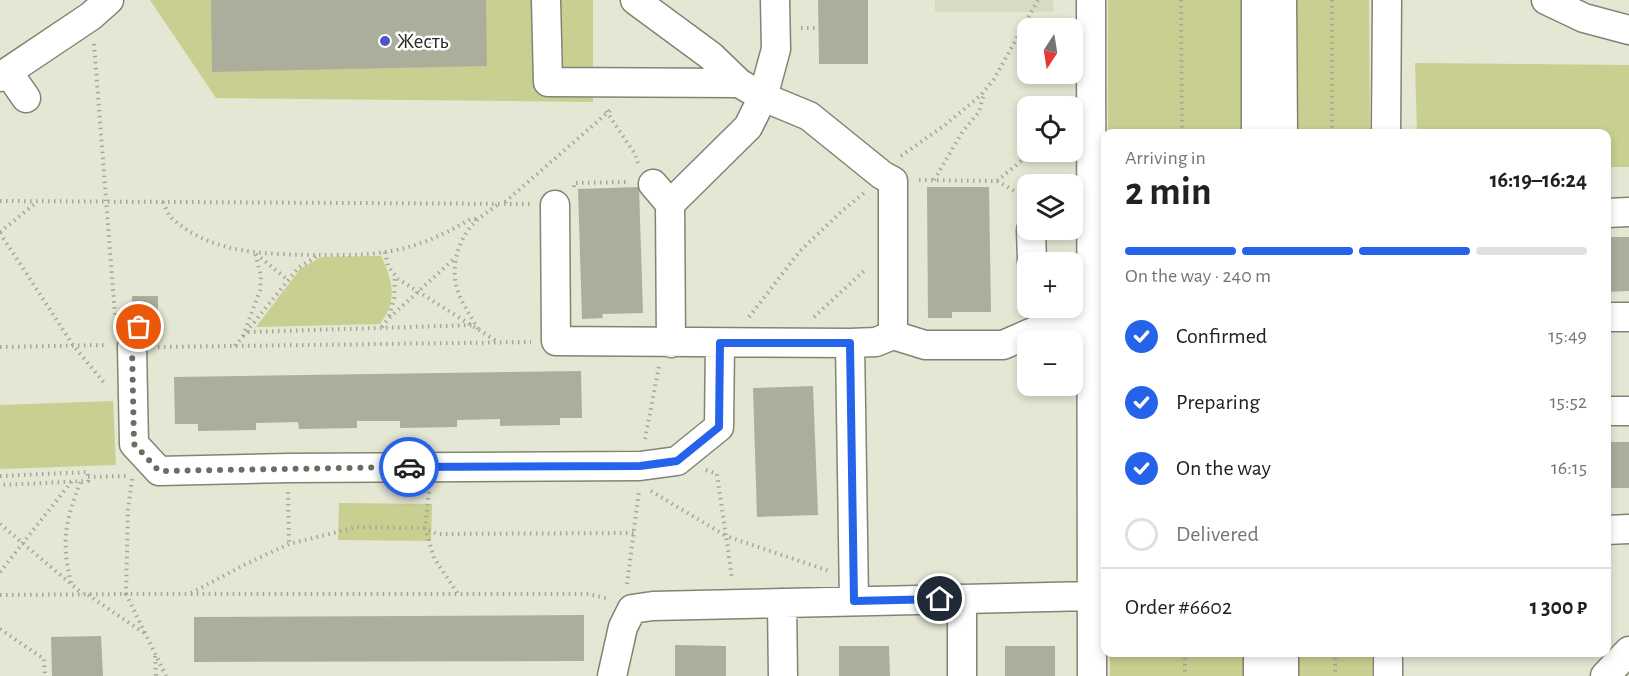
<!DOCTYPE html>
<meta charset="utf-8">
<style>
:root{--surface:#fff;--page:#f2f2f2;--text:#202124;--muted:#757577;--line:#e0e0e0;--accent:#2563eb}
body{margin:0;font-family:"Alegreya Sans",sans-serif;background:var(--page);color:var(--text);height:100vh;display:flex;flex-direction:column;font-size:22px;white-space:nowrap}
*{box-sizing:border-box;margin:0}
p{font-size:20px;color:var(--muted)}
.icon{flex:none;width:33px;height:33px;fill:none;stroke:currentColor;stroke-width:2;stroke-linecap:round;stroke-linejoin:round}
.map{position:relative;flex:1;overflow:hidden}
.panel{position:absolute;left:1101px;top:129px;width:510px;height:528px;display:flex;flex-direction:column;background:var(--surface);border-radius:12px;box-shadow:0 3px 9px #0003}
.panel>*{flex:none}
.needle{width:39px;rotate:192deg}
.tools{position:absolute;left:1017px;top:18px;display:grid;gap:12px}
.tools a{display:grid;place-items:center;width:66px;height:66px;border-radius:12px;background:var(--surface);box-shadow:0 3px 9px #0003;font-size:30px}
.pin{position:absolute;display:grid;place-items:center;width:51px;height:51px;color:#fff;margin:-26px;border:3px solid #fff;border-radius:50%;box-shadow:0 2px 6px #0007}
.courier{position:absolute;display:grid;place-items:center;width:60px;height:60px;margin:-30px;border:4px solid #2563eb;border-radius:50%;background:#fff;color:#222;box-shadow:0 2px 8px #0007}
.head em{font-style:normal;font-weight:600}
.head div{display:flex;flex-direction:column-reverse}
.head{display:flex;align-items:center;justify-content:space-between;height:102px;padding:0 24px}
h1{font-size:39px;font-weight:600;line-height:45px}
.bar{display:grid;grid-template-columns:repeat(4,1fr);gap:9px 6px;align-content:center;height:72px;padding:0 24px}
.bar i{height:8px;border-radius:4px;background:var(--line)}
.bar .selected{background:var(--accent)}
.bar p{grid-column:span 4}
.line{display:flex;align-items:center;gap:15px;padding:0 24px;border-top:2px solid var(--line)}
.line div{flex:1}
ol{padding:0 24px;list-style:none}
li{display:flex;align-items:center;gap:18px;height:66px}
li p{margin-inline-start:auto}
li .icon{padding:6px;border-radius:50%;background:var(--accent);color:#fff;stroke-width:4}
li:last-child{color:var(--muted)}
li i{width:33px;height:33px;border:3px solid var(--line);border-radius:50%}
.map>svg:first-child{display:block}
.built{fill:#d8dbc1}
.green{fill:#c9cf90}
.building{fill:#acae9c}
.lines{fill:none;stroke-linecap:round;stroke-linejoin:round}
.minor-casing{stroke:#828473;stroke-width:31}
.path{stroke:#a5a798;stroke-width:4;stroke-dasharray:1.5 4.5;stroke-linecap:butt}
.minor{stroke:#fff;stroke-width:28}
.done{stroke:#6c6e63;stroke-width:6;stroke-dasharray:0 10.8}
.route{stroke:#2563eb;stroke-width:8}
.poi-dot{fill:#5055cb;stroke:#fff;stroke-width:2}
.labels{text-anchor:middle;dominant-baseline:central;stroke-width:5;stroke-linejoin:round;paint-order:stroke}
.poi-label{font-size:21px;fill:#2c2d26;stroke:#fff;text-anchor:start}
</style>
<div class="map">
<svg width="1629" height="676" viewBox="0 0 1629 676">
<rect width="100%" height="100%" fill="#e4e7d4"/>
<path class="built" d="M935 0H1053L1054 12H935Z"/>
<path class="green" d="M150 0H593V102L216 98Z
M1108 0H1243L1244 133H1108Z
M1296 0H1369L1370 133H1297Z
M1415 63 1629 65V167H1607L1606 134 1417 133Z
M381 256C393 281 398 300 380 324L256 327 300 269 321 257Z
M113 401 116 465 0 469V405Z
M339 503 432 504 431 541 338 540Z
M1110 653H1245L1246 676H1110Z
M1299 653H1372V676H1299Z"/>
<path class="building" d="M211 0H486L487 66 212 72Z
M818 0H868V64H819Z
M639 187 643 313 602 314 603 318 582 319 578 189Z
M927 187H989L991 312H952V318H928Z
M1606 237H1629V291L1606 292Z
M132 296H158V322H132Z
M581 371 582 418H560V425L500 426V419L457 420V427L400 428V421H357V428L299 429 298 422 256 423V430L198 431V424H175L174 377Z
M813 386 818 515 757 517 753 388Z
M1606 442H1629V488H1606Z
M584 615V661L194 662V617Z
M101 636 103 676H52L51 637Z
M675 645 726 646V676H675Z
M839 646H889L890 676H839Z
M1005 646H1055V676H1005Z"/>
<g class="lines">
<defs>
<path id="minor" d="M546 0 548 82 739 83
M635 0 711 56 739 83 763 97 809 116 882 175 893 181V335
M1091 0 1092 676
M1256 0V134
M1282 0 1283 134
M1546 0 1584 18 1629 30
M8 72 26 98
M0 77 91 16 109 0
M1386 134 1387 0
M653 184 670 204
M555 205 556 341 850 343 876 342 893 335 925 345H1003L1035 331 1067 325H1092
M1606 213 1629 212
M1031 230 1032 262
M1606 317H1629
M139 326 132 347 134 444 159 471 288 468 640 466 677 461 719 427 720 343
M671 343 670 204 748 127 763 97 776 49 775 0
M850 343 854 601
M1606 411H1629
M1606 530 1629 529
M962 599V676
M782 603 783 676
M1258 652V676
M1284 652V676
M1388 652V676
M612 676 623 627 632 609 653 606 1092 596
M1605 676 1629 651"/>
</defs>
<use href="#minor" class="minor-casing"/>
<path class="path" d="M1181 0 1182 134
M1332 0V134
M801 28H818
M94 44 115 315
M606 111 635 154 638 163
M901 156 945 125 981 95 994 79 1038 0
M919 180 997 181 1028 199
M934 180 963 131 979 112 984 94
M997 181 1032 152
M574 187V183L629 182
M0 201 530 204
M163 202C166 209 169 217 175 221 214 254 266 254 314 255 339 255 366 256 391 251 421 246 446 233 471 219H479
M505 202 613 108
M0 232 37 202
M0 233 73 345 105 384
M385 252 388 266 398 279 498 342
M256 254 288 280
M389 316 394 298 395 276
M749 317 800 251 842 211 864 193
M814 317 866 269
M382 327 388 319 455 258
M478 329C472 318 465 308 460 297 449 273 456 242 474 223 482 215 491 210 500 203
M248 332 476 325
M243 336 260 290 261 276 255 253
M235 346 298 268 319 255
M0 347 105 345
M158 347 531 342
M645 439 659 366
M706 470 717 474 726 536 829 571
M0 476 88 472V481L0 485
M88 477 126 476
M132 479 128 509 126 594H589L609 599
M651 491 726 536 732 579
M288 492 289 544
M429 492 425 528 434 558 458 594
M0 524 83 594
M0 572 72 481
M71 583C61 541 65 521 81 481
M627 584 639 491
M191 593 246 564 289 544 357 527 425 528 437 534 634 533
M0 595 126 594 166 676
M88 595 144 633
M0 629 44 659 45 676
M1185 652V676
M1335 652V676
M155 656 156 676"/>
<use href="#minor" class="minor"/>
</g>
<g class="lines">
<path class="done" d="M139 327 132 347 134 444 159 471 409 467"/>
<path class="route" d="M409 467 640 466 677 461 719 427 720 343H850L854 601 940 599"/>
</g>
<circle class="poi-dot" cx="385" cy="41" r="6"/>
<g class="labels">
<g class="poi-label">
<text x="397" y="41">Жесть</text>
</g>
</g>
</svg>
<div class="tools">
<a><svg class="needle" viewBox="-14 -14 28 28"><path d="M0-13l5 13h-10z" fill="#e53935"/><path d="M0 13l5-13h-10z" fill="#757577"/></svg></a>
<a><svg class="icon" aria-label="locate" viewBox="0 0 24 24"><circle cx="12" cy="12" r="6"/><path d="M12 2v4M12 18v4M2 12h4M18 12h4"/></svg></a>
<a><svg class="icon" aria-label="layers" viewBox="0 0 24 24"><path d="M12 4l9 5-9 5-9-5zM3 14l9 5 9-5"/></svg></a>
<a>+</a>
<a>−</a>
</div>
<div class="pin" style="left:139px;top:327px;background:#ea580c"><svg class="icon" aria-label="bag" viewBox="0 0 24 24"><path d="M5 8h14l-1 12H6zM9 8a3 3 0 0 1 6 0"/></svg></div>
<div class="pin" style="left:940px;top:599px;background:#1f2937"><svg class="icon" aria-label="home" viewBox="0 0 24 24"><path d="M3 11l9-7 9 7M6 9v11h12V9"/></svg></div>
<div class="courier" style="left:409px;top:467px"><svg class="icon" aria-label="car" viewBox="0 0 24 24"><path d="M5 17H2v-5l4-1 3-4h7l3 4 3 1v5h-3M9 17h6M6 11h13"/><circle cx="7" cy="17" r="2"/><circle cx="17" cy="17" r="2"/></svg></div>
<section class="panel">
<div class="head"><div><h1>2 min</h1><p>Arriving in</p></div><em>16:19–16:24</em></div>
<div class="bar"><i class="selected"></i><i class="selected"></i><i class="selected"></i><i></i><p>On the way · 240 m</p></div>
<ol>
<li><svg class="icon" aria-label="check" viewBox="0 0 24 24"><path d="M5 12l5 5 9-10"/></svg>Confirmed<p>15:49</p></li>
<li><svg class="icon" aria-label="check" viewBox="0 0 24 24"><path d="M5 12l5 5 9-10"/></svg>Preparing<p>15:52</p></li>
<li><svg class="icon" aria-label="check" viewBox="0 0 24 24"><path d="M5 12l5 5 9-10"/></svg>On the way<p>16:15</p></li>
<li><i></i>Delivered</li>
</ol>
<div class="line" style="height:78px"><div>Order #6602</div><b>1 300 ₽</b></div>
</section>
</div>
